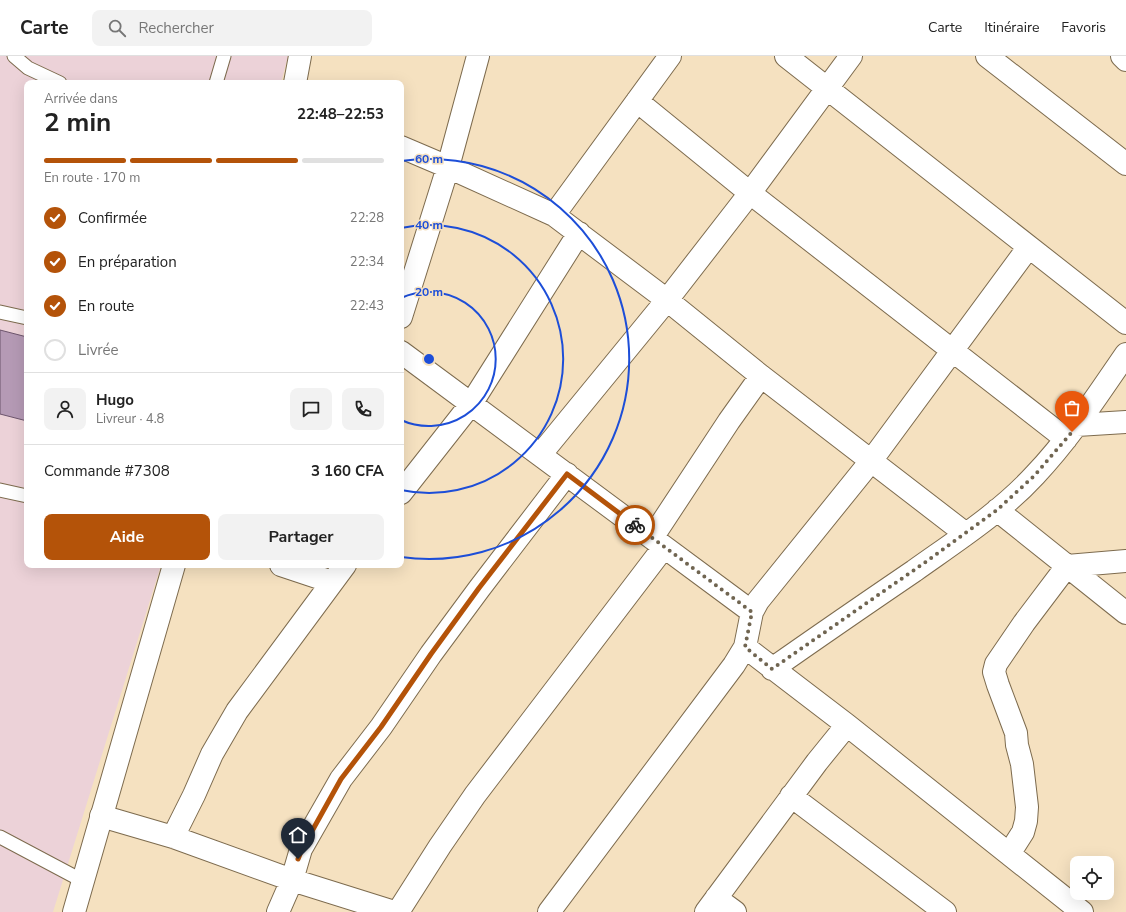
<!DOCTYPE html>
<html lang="fr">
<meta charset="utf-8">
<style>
:root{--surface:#fff;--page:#f2f2f2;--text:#222;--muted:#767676;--line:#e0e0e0;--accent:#b45309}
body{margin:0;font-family:"Nunito Sans",sans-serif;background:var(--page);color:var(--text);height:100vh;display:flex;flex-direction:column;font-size:15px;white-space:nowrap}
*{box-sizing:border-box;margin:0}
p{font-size:13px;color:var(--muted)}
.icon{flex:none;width:22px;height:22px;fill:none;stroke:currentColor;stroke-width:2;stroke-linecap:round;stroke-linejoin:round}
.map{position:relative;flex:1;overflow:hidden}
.panel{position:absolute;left:24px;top:24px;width:380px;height:488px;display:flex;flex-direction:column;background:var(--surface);border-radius:8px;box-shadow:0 4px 16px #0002}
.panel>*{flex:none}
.tools{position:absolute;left:1070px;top:800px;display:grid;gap:8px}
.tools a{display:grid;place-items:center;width:44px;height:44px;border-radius:8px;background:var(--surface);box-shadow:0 4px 16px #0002;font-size:20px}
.pin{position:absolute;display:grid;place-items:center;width:34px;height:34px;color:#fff;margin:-41px -17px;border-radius:50% 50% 50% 0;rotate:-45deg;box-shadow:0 0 4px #0007}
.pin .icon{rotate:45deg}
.courier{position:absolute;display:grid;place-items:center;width:40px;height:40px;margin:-20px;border:3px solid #b45309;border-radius:50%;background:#fff;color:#222;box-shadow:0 1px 5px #0007}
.overview em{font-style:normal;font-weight:700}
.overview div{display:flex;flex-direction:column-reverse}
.overview{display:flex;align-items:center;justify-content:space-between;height:68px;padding:0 20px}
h1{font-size:26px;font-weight:700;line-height:30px}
.bar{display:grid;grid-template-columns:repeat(4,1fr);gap:6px 4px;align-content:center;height:48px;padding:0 20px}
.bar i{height:5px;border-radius:3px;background:var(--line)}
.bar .on{background:var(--accent)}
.bar p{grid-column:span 4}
.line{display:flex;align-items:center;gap:10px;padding:0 20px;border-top:1px solid var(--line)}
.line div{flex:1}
.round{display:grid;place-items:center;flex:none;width:42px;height:42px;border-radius:8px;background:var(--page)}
ol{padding:0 20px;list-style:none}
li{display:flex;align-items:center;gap:12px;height:44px}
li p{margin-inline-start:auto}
li .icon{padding:4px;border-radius:50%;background:var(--accent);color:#fff;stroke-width:4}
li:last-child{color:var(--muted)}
li i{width:22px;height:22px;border:2px solid var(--line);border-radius:50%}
.action{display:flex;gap:8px;margin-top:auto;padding:8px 20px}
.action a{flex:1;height:46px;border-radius:8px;background:var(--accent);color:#fff;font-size:16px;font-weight:700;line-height:46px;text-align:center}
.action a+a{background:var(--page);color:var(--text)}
header{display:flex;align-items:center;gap:24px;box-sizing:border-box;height:56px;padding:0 20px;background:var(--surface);border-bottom:1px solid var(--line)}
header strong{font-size:19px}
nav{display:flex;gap:22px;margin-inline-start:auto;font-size:14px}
.search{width:280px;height:36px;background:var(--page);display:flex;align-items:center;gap:10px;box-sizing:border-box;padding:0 14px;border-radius:8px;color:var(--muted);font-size:15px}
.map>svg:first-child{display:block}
.industrial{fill:#ecd2d8}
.building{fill:#b59ab5;stroke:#6d556d}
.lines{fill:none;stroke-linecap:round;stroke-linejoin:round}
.service-casing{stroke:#7d6b4e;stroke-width:15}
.minor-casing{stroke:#7d6b4e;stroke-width:24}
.tertiary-casing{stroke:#7d6b4e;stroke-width:24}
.service{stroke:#fff;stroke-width:13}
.minor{stroke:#fff;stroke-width:22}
.tertiary{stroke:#fff;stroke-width:22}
.done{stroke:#706551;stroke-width:4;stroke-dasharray:0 7.2}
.route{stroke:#b45309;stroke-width:5}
.ring{fill:none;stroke:#1d4ed8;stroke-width:2}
.centre{fill:#1d4ed8;stroke:#f5e1c0;stroke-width:2}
.ring-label{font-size:12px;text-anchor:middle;font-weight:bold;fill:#1d4ed8;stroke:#f5e1c0;stroke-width:3;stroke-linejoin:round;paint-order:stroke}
</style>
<header>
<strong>Carte</strong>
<div class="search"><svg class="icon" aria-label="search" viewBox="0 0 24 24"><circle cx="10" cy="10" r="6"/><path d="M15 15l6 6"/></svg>Rechercher</div>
<nav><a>Carte</a><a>Itinéraire</a><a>Favoris</a></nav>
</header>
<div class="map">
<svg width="1126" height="856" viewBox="0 0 1126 856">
<rect width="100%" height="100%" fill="#f5e1c0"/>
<path class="industrial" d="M0 0H288L281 27H27V509H161L53 856H0Z"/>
<path class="building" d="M0 274 27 281V365L0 358Z"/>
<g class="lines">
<defs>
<path id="service" d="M14 0 28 12 60 27
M216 27 224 0
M0 256 27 262
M0 434 27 440
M0 781 83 825"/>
<path id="minor" d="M786 0 1126 267
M987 0 1126 108
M1122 0 1126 4
M637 45 750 137 1066 383
M401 91 448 111 554 159 667 244 761 320 966 478
M554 159 670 0
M1028 192 871 405 758 545 752 556 745 591 847 669 1082 856
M401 261 448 111 478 0
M401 296 752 556
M1077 369 1126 366
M540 399 667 244 750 137 851 0
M401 437 471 348 579 177
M997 454 1126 557
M652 482 729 365 761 320
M281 509 332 526
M772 613C819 580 867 547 914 515 956 485 1000 457 1035 419 1070 382 1097 340 1126 298
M791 740 945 856
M101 760 173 781 292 824 394 856
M173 781 194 739 212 698 237 655 345 509
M1009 798 1023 776 1026 765 1027 751 1022 708 1017 689 1016 677 998 629 994 616 996 608 1024 567 1067 510 1126 505
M716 842 735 856
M278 856 292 824 301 793 341 723 381 671 431 598 479 533 567 418
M398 856 440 790 475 739 664 491
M549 856 734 609 745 591
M706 856 817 706 847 669"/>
<path id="tertiary" d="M295 27 300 0
M74 856 174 509"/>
</defs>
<use href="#service" class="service-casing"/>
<use href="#minor" class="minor-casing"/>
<use href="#tertiary" class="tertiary-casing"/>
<use href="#service" class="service"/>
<use href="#minor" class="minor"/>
<use href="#tertiary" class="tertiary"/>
</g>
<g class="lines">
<path class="done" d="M635 469 752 556 745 591 772 613 927 505 997 454 1034 420 1072 376"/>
<path class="route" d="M298 803 302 793 341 723 381 671 431 598 479 532 567 418 635 469"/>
</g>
<g class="ring">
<path d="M401 242A67 67 0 1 1 401 364"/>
<path d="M401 172A134 134 0 1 1 401 434"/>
<path d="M401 105A200 200 0 1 1 401 501"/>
</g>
<circle cx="429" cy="303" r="6" class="centre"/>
<g class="ring-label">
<text x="429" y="107">60 m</text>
<text x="429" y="173">40 m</text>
<text x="429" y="240">20 m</text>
</g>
</svg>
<div class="tools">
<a><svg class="icon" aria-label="locate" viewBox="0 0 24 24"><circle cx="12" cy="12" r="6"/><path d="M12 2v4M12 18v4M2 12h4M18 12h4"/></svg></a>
</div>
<div class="pin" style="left:1072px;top:376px;background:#ea580c"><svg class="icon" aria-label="bag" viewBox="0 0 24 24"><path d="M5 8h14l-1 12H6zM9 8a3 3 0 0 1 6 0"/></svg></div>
<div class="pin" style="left:298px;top:803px;background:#1f2937"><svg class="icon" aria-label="home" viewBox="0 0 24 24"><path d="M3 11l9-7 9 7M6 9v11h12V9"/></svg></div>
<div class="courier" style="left:635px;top:469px"><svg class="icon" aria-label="bike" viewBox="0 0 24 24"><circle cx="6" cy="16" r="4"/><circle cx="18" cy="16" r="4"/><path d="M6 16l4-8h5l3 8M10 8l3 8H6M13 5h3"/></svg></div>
<section class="panel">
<div class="overview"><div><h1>2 min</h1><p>Arrivée dans</p></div><em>22:48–22:53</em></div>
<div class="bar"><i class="on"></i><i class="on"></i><i class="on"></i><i></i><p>En route · 170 m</p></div>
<ol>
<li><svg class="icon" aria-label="check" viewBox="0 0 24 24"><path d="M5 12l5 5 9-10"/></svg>Confirmée<p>22:28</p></li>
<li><svg class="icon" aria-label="check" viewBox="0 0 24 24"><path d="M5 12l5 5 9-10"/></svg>En préparation<p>22:34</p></li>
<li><svg class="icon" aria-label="check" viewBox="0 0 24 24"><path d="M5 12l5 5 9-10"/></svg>En route<p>22:43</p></li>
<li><i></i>Livrée</li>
</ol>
<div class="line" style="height:72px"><a class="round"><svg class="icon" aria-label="person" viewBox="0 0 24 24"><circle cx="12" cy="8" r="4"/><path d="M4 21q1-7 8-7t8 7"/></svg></a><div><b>Hugo</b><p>Livreur · 4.8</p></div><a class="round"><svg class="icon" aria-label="chat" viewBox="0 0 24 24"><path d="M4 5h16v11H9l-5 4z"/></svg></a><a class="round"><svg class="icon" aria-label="phone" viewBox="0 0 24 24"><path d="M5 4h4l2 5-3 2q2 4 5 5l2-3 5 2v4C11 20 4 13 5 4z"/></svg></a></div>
<div class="line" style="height:52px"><div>Commande #7308</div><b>3 160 CFA</b></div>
<div class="action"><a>Aide</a><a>Partager</a></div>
</section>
</div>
